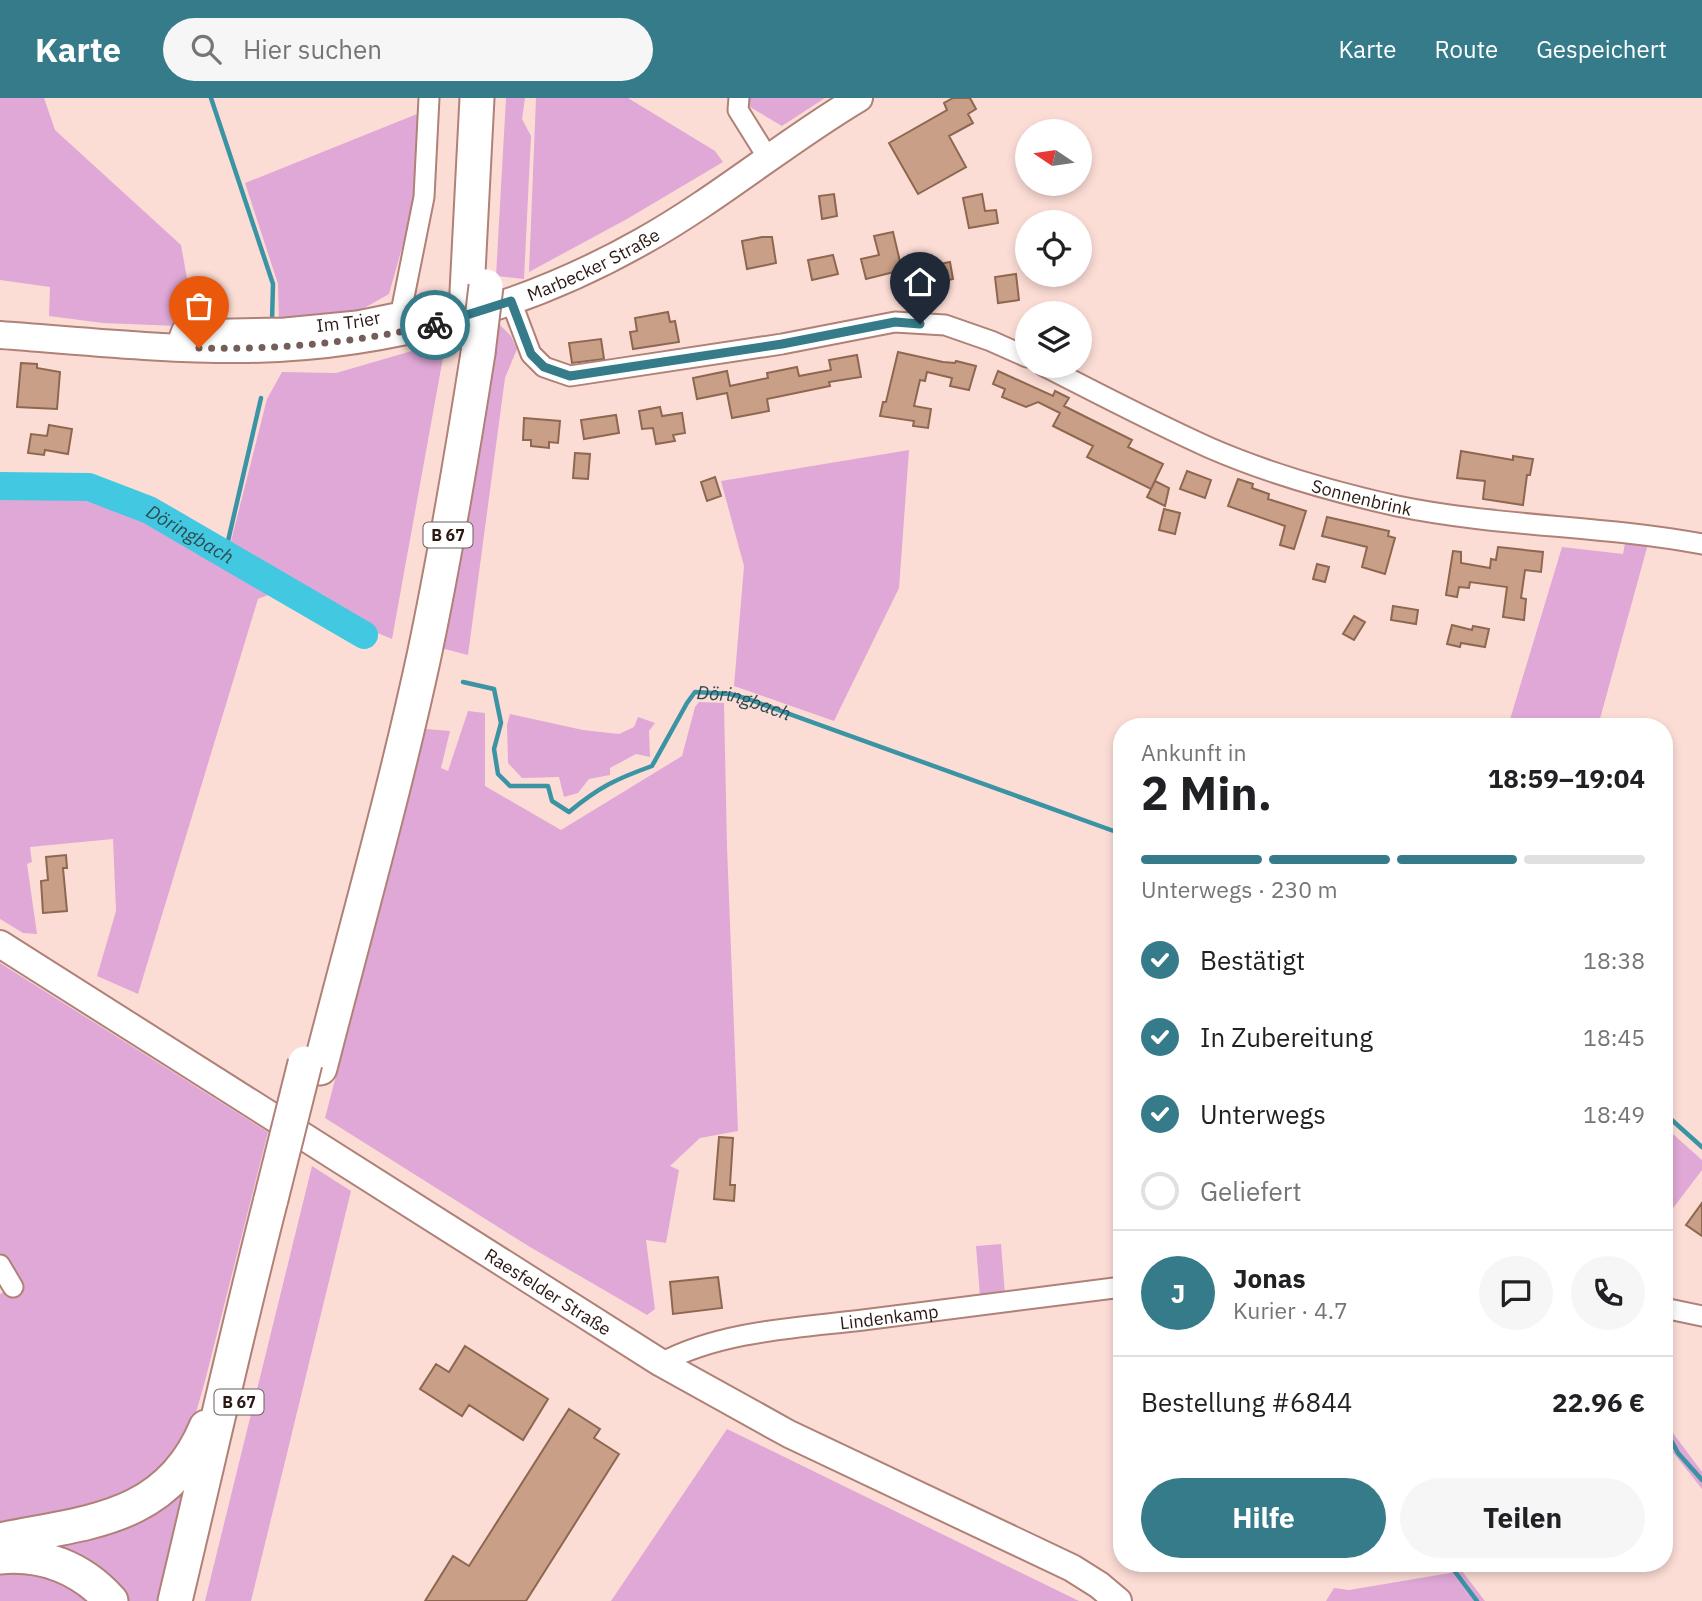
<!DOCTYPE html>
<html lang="de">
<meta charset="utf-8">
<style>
:root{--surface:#fff;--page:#f6f6f6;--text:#202124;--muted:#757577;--line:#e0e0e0;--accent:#367b89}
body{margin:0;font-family:"IBM Plex Sans",sans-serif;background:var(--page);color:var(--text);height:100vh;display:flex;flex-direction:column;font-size:26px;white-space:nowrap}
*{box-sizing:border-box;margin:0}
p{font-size:23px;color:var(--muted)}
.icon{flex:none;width:38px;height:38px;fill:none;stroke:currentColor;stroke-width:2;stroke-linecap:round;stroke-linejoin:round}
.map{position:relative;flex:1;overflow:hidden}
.sheet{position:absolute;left:1113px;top:620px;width:560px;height:854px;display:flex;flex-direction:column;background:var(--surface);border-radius:28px;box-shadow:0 4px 10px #0003}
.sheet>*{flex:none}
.needle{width:46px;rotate:283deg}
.buttons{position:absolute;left:1015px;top:21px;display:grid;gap:14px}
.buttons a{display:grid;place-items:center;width:77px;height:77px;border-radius:50%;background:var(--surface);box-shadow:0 4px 10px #0003;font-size:35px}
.pin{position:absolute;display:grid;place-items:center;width:60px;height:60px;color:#fff;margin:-72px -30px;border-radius:50% 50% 50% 0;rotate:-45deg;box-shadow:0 0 7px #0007}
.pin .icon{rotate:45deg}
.courier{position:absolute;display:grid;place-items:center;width:70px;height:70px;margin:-35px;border:5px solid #367b89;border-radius:50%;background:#fff;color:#222;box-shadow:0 2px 9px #0007}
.summary em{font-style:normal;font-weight:700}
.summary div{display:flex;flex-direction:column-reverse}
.summary{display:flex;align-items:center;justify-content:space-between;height:119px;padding:0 28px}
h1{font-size:46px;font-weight:700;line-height:52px}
.bar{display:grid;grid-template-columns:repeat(4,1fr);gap:10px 7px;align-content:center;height:84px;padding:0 28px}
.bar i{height:9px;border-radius:5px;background:var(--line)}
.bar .active{background:var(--accent)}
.bar p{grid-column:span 4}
.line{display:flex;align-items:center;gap:18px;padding:0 28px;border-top:2px solid var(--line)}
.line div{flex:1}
.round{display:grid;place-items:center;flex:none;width:74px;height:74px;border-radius:37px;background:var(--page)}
ol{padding:0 28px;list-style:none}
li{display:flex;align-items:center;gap:21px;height:77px}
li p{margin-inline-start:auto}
li .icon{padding:7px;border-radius:50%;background:var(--accent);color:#fff;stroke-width:4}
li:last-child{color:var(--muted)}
li i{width:38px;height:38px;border:4px solid var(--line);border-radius:50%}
.primary-button{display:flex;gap:14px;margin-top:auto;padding:14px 28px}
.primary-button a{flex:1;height:80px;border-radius:42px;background:var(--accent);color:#fff;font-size:28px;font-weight:700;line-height:80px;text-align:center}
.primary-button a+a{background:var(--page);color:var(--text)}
header{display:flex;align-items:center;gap:42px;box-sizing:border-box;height:98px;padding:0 35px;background:var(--accent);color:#fff}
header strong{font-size:33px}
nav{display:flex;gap:38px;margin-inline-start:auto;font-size:24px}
.search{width:490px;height:63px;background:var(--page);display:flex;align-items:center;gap:18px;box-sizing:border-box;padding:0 24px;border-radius:38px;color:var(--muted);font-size:26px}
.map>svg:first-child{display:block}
.green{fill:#e0a8d7}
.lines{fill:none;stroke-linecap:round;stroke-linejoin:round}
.stream{stroke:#3b94a4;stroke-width:4.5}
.river{stroke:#42c8e1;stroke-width:28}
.building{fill:#c9a087;stroke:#8d674f;stroke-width:2}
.street-casing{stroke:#af8177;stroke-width:23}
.secondary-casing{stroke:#af8177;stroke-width:30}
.highway-casing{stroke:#af8177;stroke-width:37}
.street{stroke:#fff;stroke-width:19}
.secondary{stroke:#fff;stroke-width:26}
.highway{stroke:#fff;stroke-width:33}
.highway-bridge-casing{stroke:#af8177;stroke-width:37;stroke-linecap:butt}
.highway-bridge{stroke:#fff;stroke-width:33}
.done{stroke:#745e59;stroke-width:7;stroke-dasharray:0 12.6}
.route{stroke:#367b89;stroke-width:9}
.labels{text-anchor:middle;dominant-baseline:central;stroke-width:7;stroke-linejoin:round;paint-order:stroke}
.shield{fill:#fff;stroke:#6b5e5b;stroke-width:2}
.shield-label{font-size:16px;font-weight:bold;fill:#2b1915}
.street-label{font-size:18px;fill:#2b1915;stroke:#fff}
.water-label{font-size:19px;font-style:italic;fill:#2e4b51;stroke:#fff}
</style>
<header>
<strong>Karte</strong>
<div class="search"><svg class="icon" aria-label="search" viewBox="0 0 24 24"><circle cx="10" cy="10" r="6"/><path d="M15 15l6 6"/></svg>Hier suchen</div>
<nav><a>Karte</a><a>Route</a><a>Gespeichert</a></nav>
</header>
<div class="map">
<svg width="1702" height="1503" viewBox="0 0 1702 1503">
<rect width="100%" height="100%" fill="#fcddd6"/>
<path class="green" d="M0 0H44L55 32 181 147 192 208 177 228 103 225 49 218 50 189 0 182Z
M506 0H525L522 21 531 38 524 181 496 178Z
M536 0H628L715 53 723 64 627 121 529 174Z
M750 0H825L782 28 750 9Z
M422 14 411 118 389 196 359 213 279 222 278 186 245 85Z
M499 226 511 238 517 251 505 280 468 557 437 549 490 227Z
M446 243 392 541 368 531 360 519 230 447 267 301 282 274 336 275Z
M909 352 899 490 834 623 734 588 744 468 721 383Z
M56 392 95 397 139 418 268 497 258 501 138 896 97 878 116 813 113 741 30 749 32 764 27 766 37 836 23 835 0 821V396Z
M1625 445 1648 446 1598 628H1508L1562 449 1623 456Z
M699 604 724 605 727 748 738 1033 700 1040 670 1068 679 1072 666 1145 646 1142 655 1211 647 1217 530 1149 325 1020 426 631 450 633 441 670 448 673 468 613 485 615V688L561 732 682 658 695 609Z
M510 616 583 632 619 636 634 629 638 619 655 625 649 633 650 659 636 656 610 670V677L589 681 578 695 564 699 559 679 522 680 508 665 507 627Z
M0 865 268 1034 206 1279C199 1305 192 1332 177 1355 173 1361 166 1365 161 1370 115 1411 59 1417 0 1427V1196L18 1186 0 1155Z
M1664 1028 1702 1062V1072L1664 1122Z
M312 1068 351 1093 251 1503H205Z
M1001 1146 1005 1196 980 1198 976 1148Z
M1664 1308 1673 1335 1702 1374V1391L1664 1343Z
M727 1331 1079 1503H611Z
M200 1362 166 1503H120L43 1452Z
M34 1468 95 1503H0V1469Z
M1462 1473 1485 1503H1326L1334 1490 1349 1492Z"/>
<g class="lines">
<g class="stream">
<path d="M211 0 273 186 272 223"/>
<path d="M225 456 261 300"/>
<path id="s1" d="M463 584 494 591 501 625 494 651 498 676 510 688H548L552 703 569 714C599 689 616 681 652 668L687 605 695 594 730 596 748 601 1122 736"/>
<path d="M1664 1015 1702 1049"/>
<path d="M1664 1329 1678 1355 1702 1382"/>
<path d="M1452 1465 1453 1471 1477 1503"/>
</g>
<path class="river" id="s2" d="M0 388 89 389 149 412 364 537"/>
</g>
<path class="building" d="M953 0H970L976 11 968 16 973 25 949 38 966 69 918 96 889 45 947 12 944 5Z
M834 96 837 118 822 121 819 98Z
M982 96 985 113 996 112 998 125 969 130 963 100Z
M893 134 902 172 866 181 861 161 879 157 874 138Z
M762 139H772L776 165 747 171 742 143Z
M833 157 838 176 812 182 808 162Z
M950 164 953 181 944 183 945 191 924 195 919 170Z
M1016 176 1019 202 998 205 995 179Z
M668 214 670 224 675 223 679 244 633 251 630 234 637 233 635 220Z
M601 241 604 261 572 265 569 245Z
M898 254 943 264 955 265 956 263 976 268 969 292 950 288 952 280 927 274 925 283 920 282 914 308 931 311 928 330 913 328 914 323 880 318 883 304H886Z
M857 257 861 279 829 284 830 288 767 301 769 313 732 320 727 295 697 301 693 280 727 273 730 288 768 280 767 275 797 269 799 278 831 272 829 262Z
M21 265 37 266V270L60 274 57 311 17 309Z
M998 273 1053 298 1055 293 1069 300 1064 308 1132 342 1128 349 1163 366 1151 391 1087 359 1093 348 1053 328 1060 315 1038 304 1026 309 1002 299 1005 291 993 286Z
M660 309 662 318 682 315 685 335 673 337 675 343 656 346 653 330 642 331 639 313Z
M616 317 619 335 584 341 581 322Z
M524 320 560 323 558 345 549 344V350L531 348V342H523Z
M49 327 72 331 68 356 45 352 44 357 28 355 31 336 47 338Z
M1461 353 1513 362V358L1533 361 1530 377H1527L1523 407 1483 401 1485 383 1457 380Z
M575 355 590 356 588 381 573 380Z
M1187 373 1211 382 1205 400 1180 391Z
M715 379 721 398 707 403 701 384Z
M1238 381 1253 386 1252 390 1269 396 1268 401 1306 413 1294 451 1280 447 1285 428 1228 408Z
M1155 383 1169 390 1165 408 1147 399Z
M1164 411 1180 415 1175 436 1159 432Z
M1327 419 1389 433 1388 438 1395 440 1385 476 1362 469 1367 449 1322 438Z
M1498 449 1543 454 1541 474 1525 472 1521 500 1526 501 1524 522 1503 519 1507 489 1470 484 1469 490 1459 489 1457 499 1446 497 1453 453 1461 454V465L1490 470 1491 461 1496 462Z
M1317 466 1329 469 1325 484 1313 481Z
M1393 508 1418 512 1416 526 1391 522Z
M1354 518 1365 524 1354 542 1343 536Z
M1452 527 1472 532 1473 528 1489 531 1485 549 1461 545 1460 549 1447 546Z
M66 757 67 770H63L67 813 43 815 41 783 48 782 46 759Z
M719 1039 733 1040 730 1087H735L734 1103 714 1101Z
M1702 1105V1138L1686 1127Z
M718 1179 722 1210 673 1216 670 1184Z
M465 1248 548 1301 523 1342 469 1307 462 1318 420 1291 436 1266 449 1274Z
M569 1311 600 1331 594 1340 619 1356 526 1503H425L453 1458 469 1468Z"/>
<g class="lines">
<defs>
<g id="street">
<path d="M739 0 738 12 768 60"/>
<path d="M511 203 531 256 544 269 570 278 782 246 895 224 945 227 991 243 1027 259"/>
<path id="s3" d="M175 250 182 232 285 230 357 223 401 214 424 99 429 0"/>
<path id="s4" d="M1044 268C1099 296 1154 325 1210 350 1270 376 1334 394 1397 408 1498 429 1601 427 1702 446"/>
<path d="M0 1167 13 1189"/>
<path d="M1664 1210 1702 1218"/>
<path id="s5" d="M661 1265C721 1233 796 1230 863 1222 949 1211 1035 1200 1122 1189"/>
</g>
<g id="secondary">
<path id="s6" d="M0 237C83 243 166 252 248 251 386 249 523 211 643 143 718 101 785 44 859 0"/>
<path id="s7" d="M0 846 661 1265 789 1336 1072 1470 1099 1487 1118 1503"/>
</g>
<path id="highway" d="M467 194 477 0
M320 970C355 833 394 697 424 558 445 458 462 357 478 255
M0 1442C86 1424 167 1423 206 1329
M0 1459C43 1455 82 1470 111 1503
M175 1503C207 1369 237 1234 271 1101"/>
</defs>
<use href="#street" class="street-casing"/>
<use href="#secondary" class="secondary-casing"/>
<use href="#highway" class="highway-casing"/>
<use href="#street" class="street"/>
<use href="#secondary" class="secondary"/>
<use href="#highway" class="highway"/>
<defs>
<path id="highway-bridge" d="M478 255 486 188
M271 1101 305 965"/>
</defs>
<use href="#highway-bridge" class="highway-bridge-casing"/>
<use href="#highway-bridge" class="highway-bridge"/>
</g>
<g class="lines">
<path class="done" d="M199 250C279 252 357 244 435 227"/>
<path class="route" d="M435 227 511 203 531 256 544 269 570 278 782 246 895 224 920 226"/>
</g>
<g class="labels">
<g class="shield">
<rect x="423.5" y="424.5" width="49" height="25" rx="5"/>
<rect x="214.5" y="1291.5" width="49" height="25" rx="5"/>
</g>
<g class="shield-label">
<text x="448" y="437">B 67</text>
<text x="239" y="1304">B 67</text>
</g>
<g class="street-label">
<text stroke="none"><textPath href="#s6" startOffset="607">Marbecker Straße</textPath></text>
<text stroke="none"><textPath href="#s3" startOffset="186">Im Trier</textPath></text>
<text stroke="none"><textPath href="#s4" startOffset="345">Sonnenbrink</textPath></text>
<text stroke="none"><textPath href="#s7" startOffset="649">Raesfelder Straße</textPath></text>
<text stroke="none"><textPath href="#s5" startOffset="234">Lindenkamp</textPath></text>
</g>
<g class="water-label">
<text stroke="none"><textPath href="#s2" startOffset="201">Döringbach</textPath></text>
<text stroke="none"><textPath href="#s1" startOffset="441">Döringbach</textPath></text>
</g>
</g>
</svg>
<div class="buttons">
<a><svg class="needle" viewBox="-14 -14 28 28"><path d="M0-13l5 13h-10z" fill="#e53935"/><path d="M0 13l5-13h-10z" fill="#757577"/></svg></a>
<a><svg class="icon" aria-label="locate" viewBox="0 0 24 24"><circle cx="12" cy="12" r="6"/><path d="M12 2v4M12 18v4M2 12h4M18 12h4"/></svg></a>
<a><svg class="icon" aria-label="layers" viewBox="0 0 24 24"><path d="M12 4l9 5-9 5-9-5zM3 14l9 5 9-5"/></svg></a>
</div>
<div class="pin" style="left:199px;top:250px;background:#ea580c"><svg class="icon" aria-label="bag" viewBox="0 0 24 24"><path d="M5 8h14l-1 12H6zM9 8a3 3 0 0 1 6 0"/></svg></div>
<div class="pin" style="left:920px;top:226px;background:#1f2937"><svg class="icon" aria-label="home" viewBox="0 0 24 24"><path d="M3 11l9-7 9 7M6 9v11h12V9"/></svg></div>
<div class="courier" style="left:435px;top:227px"><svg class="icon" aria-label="bike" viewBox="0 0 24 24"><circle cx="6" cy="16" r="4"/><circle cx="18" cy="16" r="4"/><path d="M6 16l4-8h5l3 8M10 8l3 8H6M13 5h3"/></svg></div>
<section class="sheet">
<div class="summary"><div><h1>2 Min.</h1><p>Ankunft in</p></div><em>18:59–19:04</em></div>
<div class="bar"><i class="active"></i><i class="active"></i><i class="active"></i><i></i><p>Unterwegs · 230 m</p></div>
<ol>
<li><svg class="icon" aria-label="check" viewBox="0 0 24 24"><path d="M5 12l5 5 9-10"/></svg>Bestätigt<p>18:38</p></li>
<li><svg class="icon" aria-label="check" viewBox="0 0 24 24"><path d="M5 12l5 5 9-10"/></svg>In Zubereitung<p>18:45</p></li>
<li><svg class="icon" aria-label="check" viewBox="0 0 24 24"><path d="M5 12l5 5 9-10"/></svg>Unterwegs<p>18:49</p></li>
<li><i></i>Geliefert</li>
</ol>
<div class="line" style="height:126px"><b class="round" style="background:var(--accent);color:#fff">J</b><div><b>Jonas</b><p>Kurier · 4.7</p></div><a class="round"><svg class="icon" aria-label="chat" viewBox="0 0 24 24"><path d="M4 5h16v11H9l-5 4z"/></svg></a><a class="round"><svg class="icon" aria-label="phone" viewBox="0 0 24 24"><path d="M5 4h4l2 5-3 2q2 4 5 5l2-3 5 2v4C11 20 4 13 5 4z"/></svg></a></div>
<div class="line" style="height:91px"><div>Bestellung #6844</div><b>22.96 €</b></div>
<div class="primary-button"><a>Hilfe</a><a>Teilen</a></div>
</section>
</div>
